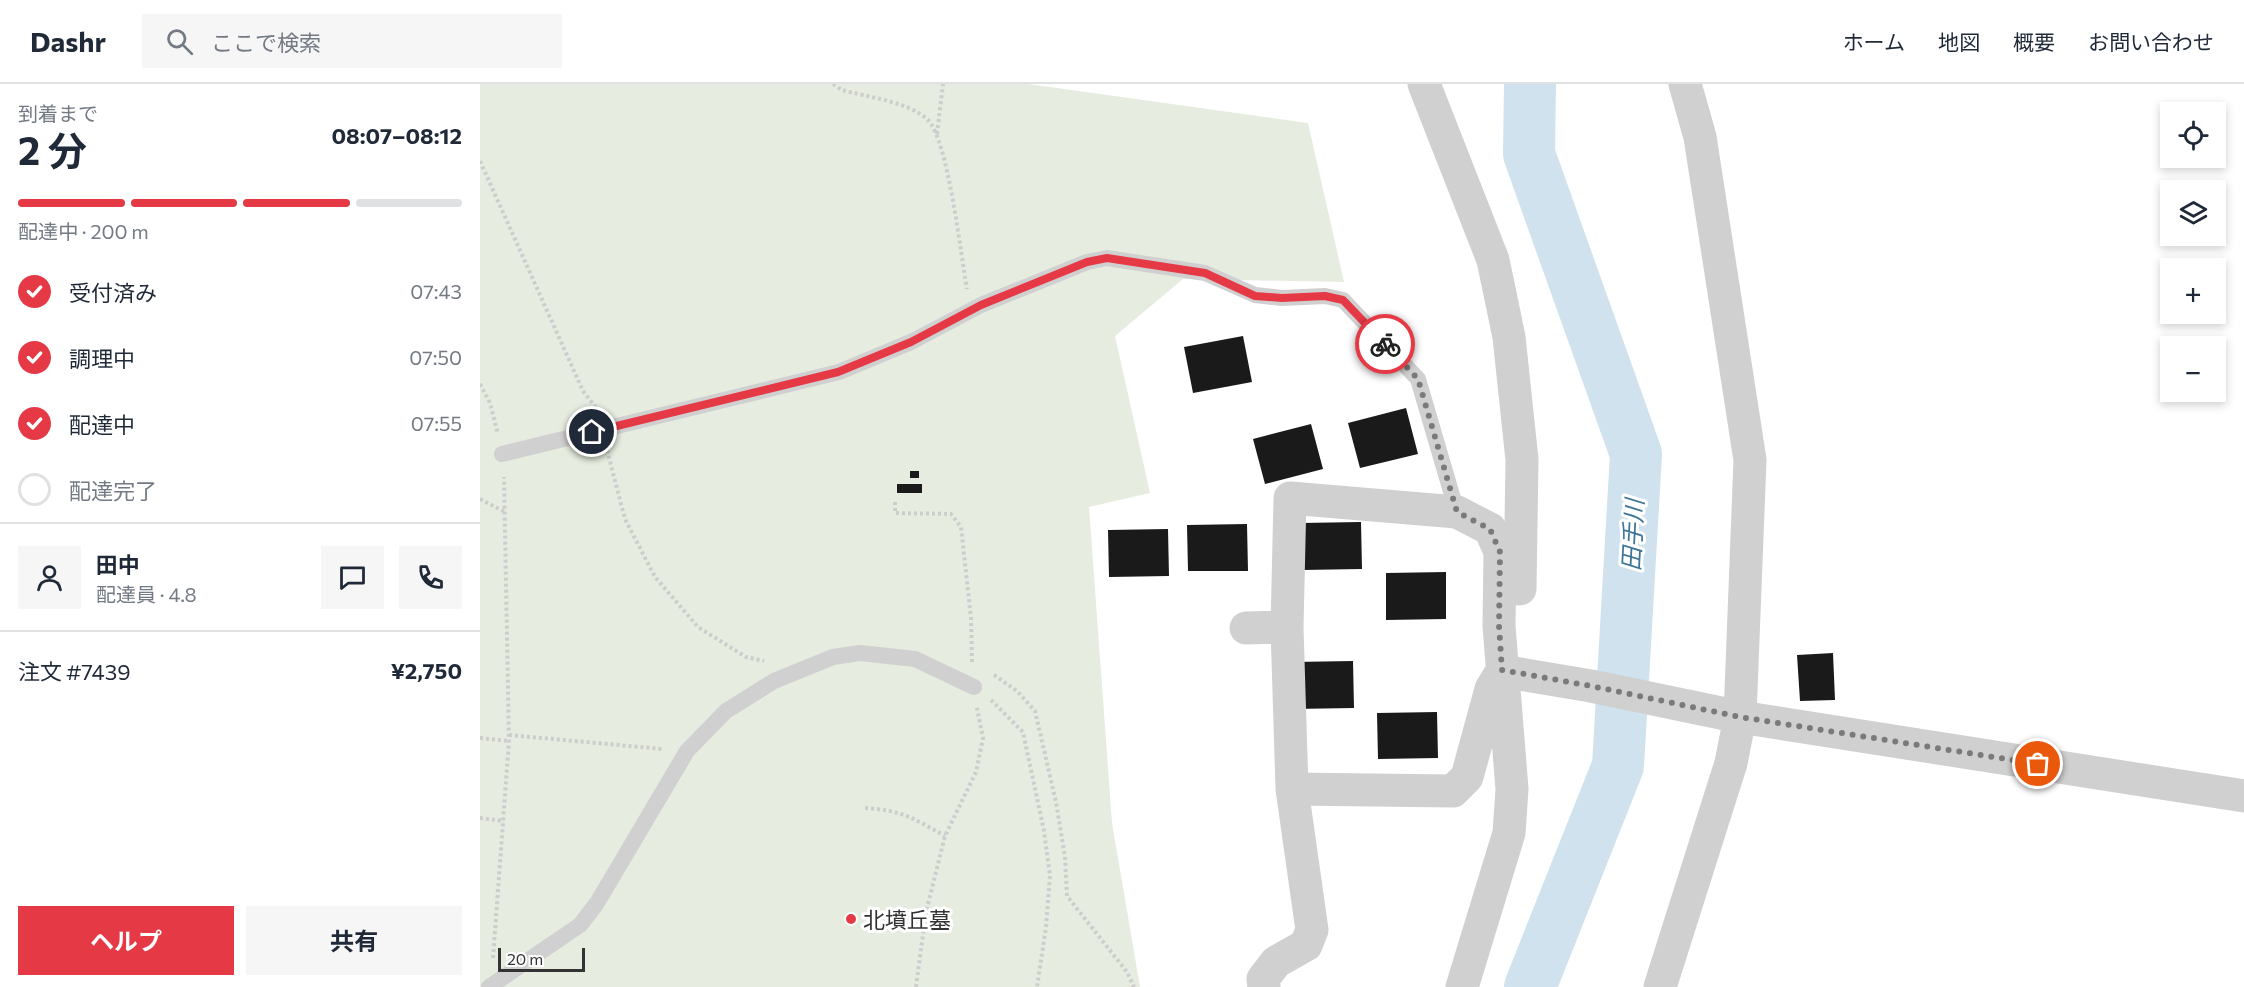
<!DOCTYPE html>
<html lang="ja">
<meta charset="utf-8">
<style>
:root{--surface:#fff;--page:#f6f6f7;--text:#1f2937;--muted:#747a83;--line:#e0e1e3;--accent:#e63946}
body{margin:0;font-family:Commissioner,"Noto Sans JP",sans-serif;background:var(--page);color:var(--text);height:100vh;display:flex;flex-direction:column;font-size:22px;white-space:nowrap}
*{box-sizing:border-box;margin:0}
p{font-size:20px;color:var(--muted)}
.icon{flex:none;width:33px;height:33px;fill:none;stroke:currentColor;stroke-width:2;stroke-linecap:round;stroke-linejoin:round}
.map{position:relative;flex:1;overflow:hidden}
.sheet{display:flex;flex-direction:column;background:var(--surface);width:480px}
.sheet>*{flex:none}
.fabs{position:absolute;left:1680px;top:18px;display:grid;gap:12px}
.fabs a{display:grid;place-items:center;width:66px;height:66px;border-radius:0px;background:var(--surface);box-shadow:0 3px 9px #0003;font-size:30px}
.scale{position:absolute;left:18px;bottom:15px;width:87px;box-sizing:border-box;padding-left:6px;border:3px solid #333;border-top:0;font-size:16px;line-height:21px;white-space:nowrap;color:#333;-webkit-text-stroke:4px #fff;paint-order:stroke}
.pin{position:absolute;display:grid;place-items:center;width:51px;height:51px;color:#fff;margin:-26px;border:3px solid #fff;border-radius:50%;box-shadow:0 2px 6px #0007}
.courier{position:absolute;display:grid;place-items:center;width:60px;height:60px;margin:-30px;border:4px solid #e63946;border-radius:50%;background:#fff;color:#222;box-shadow:0 2px 8px #0007}
.head em{font-style:normal;font-weight:700}
.head div{display:flex;flex-direction:column-reverse}
.head{display:flex;align-items:center;justify-content:space-between;height:102px;padding:0 18px}
h1{font-size:39px;font-weight:700;line-height:45px}
.bar{display:grid;grid-template-columns:repeat(4,1fr);gap:9px 6px;align-content:center;height:72px;padding:0 18px}
.bar i{height:8px;border-radius:4px;background:var(--line)}
.bar .selected{background:var(--accent)}
.bar p{grid-column:span 4}
.line{display:flex;align-items:center;gap:15px;padding:0 18px;border-top:2px solid var(--line)}
.line div{flex:1}
.round{display:grid;place-items:center;flex:none;width:63px;height:63px;border-radius:0px;background:var(--page)}
ol{padding:0 18px;list-style:none}
li{display:flex;align-items:center;gap:18px;height:66px}
li p{margin-inline-start:auto}
li .icon{padding:6px;border-radius:50%;background:var(--accent);color:#fff;stroke-width:4}
li:last-child{color:var(--muted)}
li i{width:33px;height:33px;border:3px solid var(--line);border-radius:50%}
.action{display:flex;gap:12px;margin-top:auto;padding:12px 18px}
.action a{flex:1;height:69px;border-radius:0px;background:var(--accent);color:#fff;font-size:24px;font-weight:700;line-height:69px;text-align:center}
.action a+a{background:var(--page);color:var(--text)}
header{display:flex;align-items:center;gap:36px;box-sizing:border-box;height:84px;padding:0 30px;background:var(--surface);border-bottom:2px solid var(--line)}
header strong{font-size:28px}
nav{display:flex;gap:33px;margin-inline-start:auto;font-size:21px}
.search{width:420px;height:54px;background:var(--page);display:flex;align-items:center;gap:15px;box-sizing:border-box;padding:0 21px;border-radius:0px;color:var(--muted);font-size:22px}
main{display:flex;flex:1;min-height:0}
.map>svg:first-child{display:block}
.green{fill:#e6ecdf}
.lines{fill:none;stroke-linecap:round;stroke-linejoin:round}
.river{stroke:#cfe2ee;stroke-width:52}
.building{fill:#1a1a1a}
.path{stroke:#cdcdcd;stroke-width:4;stroke-dasharray:3 3;stroke-linecap:butt}
.lane{stroke:#d0d0d0;stroke-width:16}
.street{stroke:#d0d0d0;stroke-width:33}
.path-bridge{stroke:#cdcdcd;stroke-width:4;stroke-dasharray:3 3;stroke-linecap:butt}
.done{stroke:#7a7a7a;stroke-width:6;stroke-dasharray:0 10.8}
.route{stroke:#e63946;stroke-width:8}
.poi-dot{fill:#e63946;stroke:#fff;stroke-width:2}
.labels{text-anchor:middle;dominant-baseline:central;stroke-width:6;stroke-linejoin:round;paint-order:stroke}
.poi-label{font-size:22px;fill:#333;stroke:#fff;text-anchor:start}
.water-label{font-size:24px;font-style:italic;fill:#3f7597;stroke:#fff}
</style>
<header>
<strong>Dashr</strong>
<div class="search"><svg class="icon" aria-label="search" viewBox="0 0 24 24"><circle cx="10" cy="10" r="6"/><path d="M15 15l6 6"/></svg>ここで検索</div>
<nav><a>ホーム</a><a>地図</a><a>概要</a><a>お問い合わせ</a></nav>
</header>
<main>
<section class="sheet">
<div class="head"><div><h1>2 分</h1><p>到着まで</p></div><em>08:07–08:12</em></div>
<div class="bar"><i class="selected"></i><i class="selected"></i><i class="selected"></i><i></i><p>配達中 · 200 m</p></div>
<ol>
<li><svg class="icon" aria-label="check" viewBox="0 0 24 24"><path d="M5 12l5 5 9-10"/></svg>受付済み<p>07:43</p></li>
<li><svg class="icon" aria-label="check" viewBox="0 0 24 24"><path d="M5 12l5 5 9-10"/></svg>調理中<p>07:50</p></li>
<li><svg class="icon" aria-label="check" viewBox="0 0 24 24"><path d="M5 12l5 5 9-10"/></svg>配達中<p>07:55</p></li>
<li><i></i>配達完了</li>
</ol>
<div class="line" style="height:108px"><a class="round"><svg class="icon" aria-label="person" viewBox="0 0 24 24"><circle cx="12" cy="8" r="4"/><path d="M4 21q1-7 8-7t8 7"/></svg></a><div><b>田中</b><p>配達員 · 4.8</p></div><a class="round"><svg class="icon" aria-label="chat" viewBox="0 0 24 24"><path d="M4 5h16v11H9l-5 4z"/></svg></a><a class="round"><svg class="icon" aria-label="phone" viewBox="0 0 24 24"><path d="M5 4h4l2 5-3 2q2 4 5 5l2-3 5 2v4C11 20 4 13 5 4z"/></svg></a></div>
<div class="line" style="height:78px"><div>注文 #7439</div><b>¥2,750</b></div>
<div class="action"><a>ヘルプ</a><a>共有</a></div>
</section>
<div class="map">
<svg width="1764" height="903" viewBox="0 0 1764 903">
<rect width="100%" height="100%" fill="#fff"/>
<path class="green" d="M0 0H548L828 39 864 198 703 195 635 252 670 409 609 423 632 739 660 903H0Z"/>
<g class="lines">
<path class="river" d="M1050 903 1138 682 1156 370 1049 70 1050 0"/>
</g>
<path class="building" d="M763 252 772 298 713 309 704 263Z
M926 324 938 370 880 384 868 339Z
M831 340 843 385 785 400 773 355Z
M430 387H439V394H430Z
M417 400H442V409H417Z
M881 438 882 485 822 486 821 439Z
M767 440 768 487H708L707 441Z
M688 445 689 492 629 493 628 446Z
M966 488V535L906 536V489Z
M1353 569 1355 616 1320 617 1317 571Z
M873 577 874 624 813 625V578Z
M957 628 958 674 898 675 897 629Z"/>
<g class="lines">
<path class="path" d="M353 0 362 6C387 13 430 18 448 36 468 56 481 172 487 205
M457 50 463 0
M0 77 103 307 116 324
M0 300 10 319 18 350
M127 366 145 435 175 493 218 543 266 573 284 577
M0 415 25 428
M415 418V429L471 430 481 443 491 534 492 578
M514 591 537 607 555 627 576 718 585 773 587 812 647 888 654 903
M511 616 543 648 564 747 570 792 566 843 557 903
M29 651 182 665
M0 654 29 657
M385 724C421 726 435 735 465 752
M0 734 24 737
M13 874 29 657 24 393
M436 903 446 828 465 752 496 688 503 654 497 624"/>
<path class="lane" d="M22 370 359 288 431 258 501 221 607 178 627 174 725 189 775 211 802 214 845 212 863 216 938 295 977 428
M9 903 100 841 117 819 207 667 246 627 294 597 353 573 380 569 435 575 494 603"/>
<path class="street" d="M944 0 1013 176 1029 253 1042 376 1040 505
M766 544 807 543
M1022 587 1111 602 1260 633 1764 712
M812 705 973 707 987 693 1011 605 1019 592
M784 903 783 895 796 878 826 861 832 846 812 705 807 543 810 414 977 428 1010 445 1020 468 1019 542 1032 705 1029 749 982 903
M1180 903 1251 679 1260 633 1270 376 1220 53 1205 0"/>
<path class="path-bridge" d="M120 329 126 359"/>
</g>
<g class="lines">
<path class="done" d="M905 260 938 295 977 428 1010 445 1020 468 1019 542 1022 586 1111 602 1260 633 1558 680"/>
<path class="route" d="M112 348 358 288 431 258 501 221 607 178 627 174 725 189 775 212 802 214 845 212 863 216 905 260"/>
</g>
<circle class="poi-dot" cx="371" cy="835" r="6"/>
<g class="labels">
<g class="poi-label">
<text x="383" y="835">北墳丘墓</text>
</g>
<g class="water-label">
<text transform="translate(1152 451) rotate(-87)">田手川</text>
</g>
</g>
</svg>
<div class="fabs">
<a><svg class="icon" aria-label="locate" viewBox="0 0 24 24"><circle cx="12" cy="12" r="6"/><path d="M12 2v4M12 18v4M2 12h4M18 12h4"/></svg></a>
<a><svg class="icon" aria-label="layers" viewBox="0 0 24 24"><path d="M12 4l9 5-9 5-9-5zM3 14l9 5 9-5"/></svg></a>
<a>+</a>
<a>−</a>
</div>
<div class="scale">20 m</div>
<div class="pin" style="left:1558px;top:680px;background:#ea580c"><svg class="icon" aria-label="bag" viewBox="0 0 24 24"><path d="M5 8h14l-1 12H6zM9 8a3 3 0 0 1 6 0"/></svg></div>
<div class="pin" style="left:112px;top:348px;background:#1f2937"><svg class="icon" aria-label="home" viewBox="0 0 24 24"><path d="M3 11l9-7 9 7M6 9v11h12V9"/></svg></div>
<div class="courier" style="left:905px;top:260px"><svg class="icon" aria-label="bike" viewBox="0 0 24 24"><circle cx="6" cy="16" r="4"/><circle cx="18" cy="16" r="4"/><path d="M6 16l4-8h5l3 8M10 8l3 8H6M13 5h3"/></svg></div>
</div>
</main>
